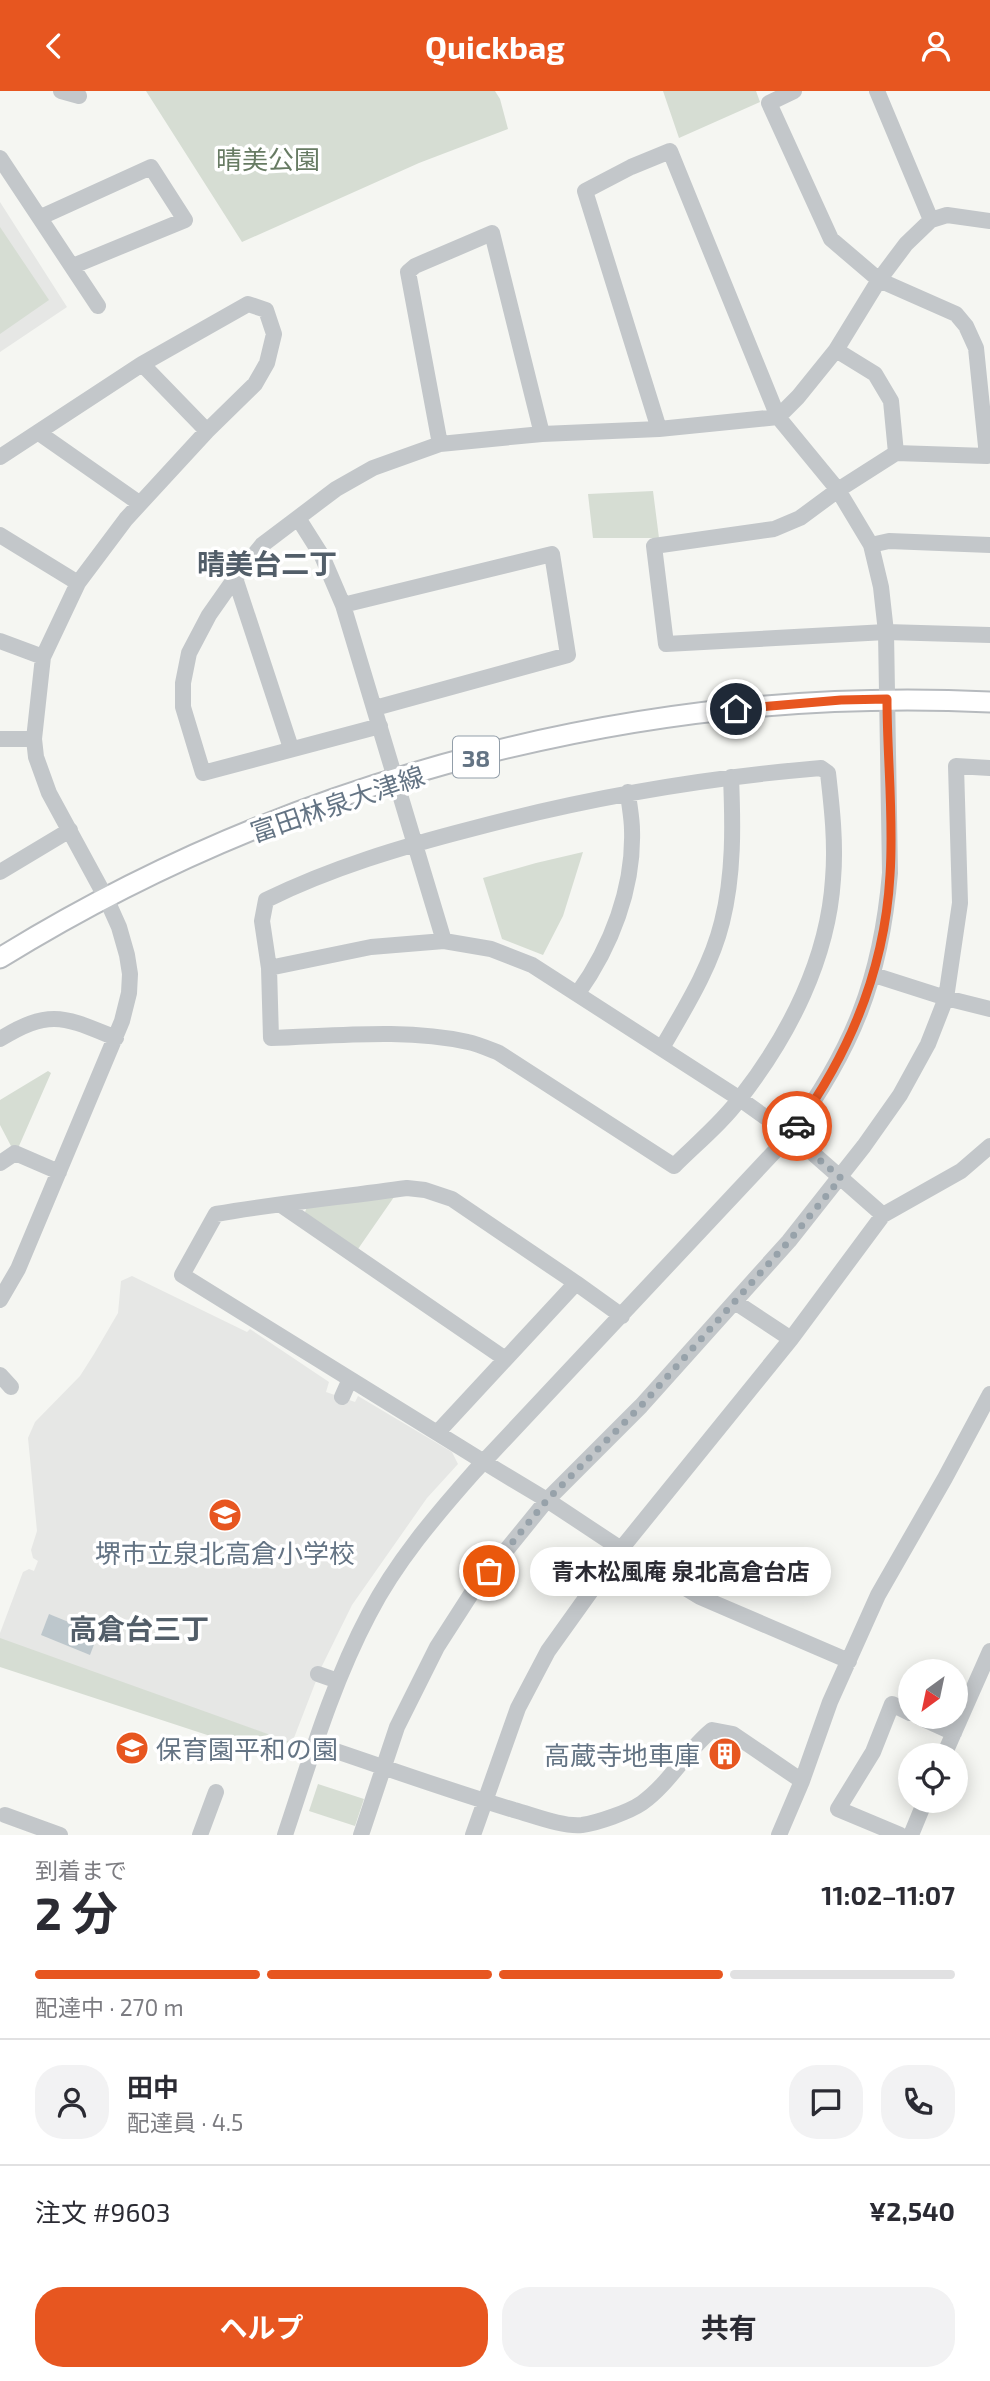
<!DOCTYPE html>
<html lang="ja">
<meta charset="utf-8">
<style>
:root{--surface:#fff;--page:#f2f2f3;--text:#2b2b33;--muted:#7c7c81;--line:#e1e1e2;--accent:#e75620}
body{margin:0;font-family:"Exo 2","Noto Sans JP",sans-serif;background:var(--page);color:var(--text);height:100vh;display:flex;flex-direction:column;font-size:26px;white-space:nowrap}
*{box-sizing:border-box;margin:0}
p{font-size:23px;color:var(--muted)}
.icon{flex:none;width:38px;height:38px;fill:none;stroke:currentColor;stroke-width:2;stroke-linecap:round;stroke-linejoin:round}
.map{position:relative;height:1744px;overflow:hidden}
.details{display:flex;flex-direction:column;background:var(--surface);flex:1}
.details>*{flex:none}
.needle{width:46px;rotate:213deg}
.tools{position:absolute;left:898px;top:1568px;display:grid;gap:14px}
.tools a{display:grid;place-items:center;width:70px;height:70px;border-radius:50%;background:var(--surface);box-shadow:0 4px 18px #0003;font-size:35px}
.pin{position:absolute;display:grid;place-items:center;width:60px;height:60px;color:#fff;margin:-30px;border:4px solid #fff;border-radius:50%;box-shadow:0 2px 7px #0007}
.courier{position:absolute;display:grid;place-items:center;width:70px;height:70px;margin:-35px;border:5px solid #e75620;border-radius:50%;background:#fff;color:#222;box-shadow:0 2px 9px #0007}
.bubble{position:absolute;height:49px;border-radius:24px;background:var(--surface);box-shadow:0 4px 18px #0003;font-size:23px;font-weight:700;line-height:49px;text-align:center}
.head em{font-style:normal;font-weight:700}
.head div{display:flex;flex-direction:column-reverse}
.head{display:flex;align-items:center;justify-content:space-between;height:119px;padding:0 35px}
h1{font-size:46px;font-weight:700;line-height:52px}
.bar{display:grid;grid-template-columns:repeat(4,1fr);gap:10px 7px;align-content:center;height:84px;padding:0 35px}
.bar i{height:9px;border-radius:5px;background:var(--line)}
.bar .current{background:var(--accent)}
.bar p{grid-column:span 4}
.line{display:flex;align-items:center;gap:18px;padding:0 35px;border-top:2px solid var(--line)}
.line div{flex:1}
.round{display:grid;place-items:center;flex:none;width:74px;height:74px;border-radius:28px;background:var(--page)}
.cta{display:flex;gap:14px;margin-top:auto;padding:14px 35px}
.cta a{flex:1;height:80px;border-radius:28px;background:var(--accent);color:#fff;font-size:28px;font-weight:700;line-height:80px;text-align:center}
.cta a+a{background:var(--page);color:var(--text)}
header{display:flex;justify-content:space-between;align-items:center;height:91px;padding:0 35px;background:var(--accent);color:#fff;font-size:32px;font-weight:700}
.map>svg:first-child{display:block}
.built{fill:#e6e7e5}
.green{fill:#d6ddd3}
.water{fill:#bdc7cc}
.lines{fill:none;stroke-linecap:round;stroke-linejoin:round}
.major-casing{stroke:#b6babe;stroke-width:23}
.minor{stroke:#c3c7ca;stroke-width:16}
.major{stroke:#fff;stroke-width:19}
.done{stroke:#97a2aa;stroke-width:7;stroke-dasharray:0 12.6}
.route{stroke:#e75620;stroke-width:9}
.labels{text-anchor:middle;dominant-baseline:central;stroke-width:7;stroke-linejoin:round;paint-order:stroke}
.shield{fill:#fff;stroke:#929ea9;stroke-width:2}
.shield-label{font-size:24px;font-weight:bold;fill:#647484}
.park-label{font-size:26px;fill:#677b63;stroke:#fff}
.street-label{font-size:26px;fill:#647484;stroke:#fff}
.poi-label{font-size:26px;fill:#647484;stroke:#fff}
.neighbourhood-label{font-size:28px;font-weight:bold;fill:#525e69;stroke:#fff}
</style>
<header><svg class="icon" aria-label="back" viewBox="0 0 24 24"><path d="M15 5l-7 7 7 7"/></svg>Quickbag<svg class="icon" aria-label="person" viewBox="0 0 24 24"><circle cx="12" cy="8" r="4"/><path d="M4 21q1-7 8-7t8 7"/></svg></header>
<div class="map">
<svg width="990" height="1744" viewBox="0 0 990 1744">
<rect width="100%" height="100%" fill="#f5f6f2"/>
<path class="built" d="M0 111 67 216 0 261Z
M132 1185 247 1241 250 1238 329 1291 326 1301 355 1311 358 1305 452 1361 458 1373 427 1407 352 1514 321 1577 292 1652 0 1549V1542L23 1481 29 1478 34 1480 38 1470 33 1467 31 1459 37 1440 28 1347 35 1331 80 1285 94 1263 118 1222 121 1190Z"/>
<path class="green" d="M146 0H495L500 8 508 38 419 72 242 151Z
M663 0H756L760 11 679 47Z
M0 136 49 209 0 243Z
M653 400 659 447H593L588 403Z
M583 761 563 825 543 864 502 848 483 787 536 772Z
M48 980 51 982 19 1055H11L0 1034V1009Z
M394 1106 358 1158 306 1123 305 1121 307 1116Z
M0 1547 290 1651 285 1665 280 1668 0 1576Z
M318 1693 364 1708 355 1735 309 1720Z"/>
<path class="water" d="M49 1523 98 1543 90 1564 41 1544Z"/>
<g class="lines">
<defs>
<path id="major" d="M0 867C293 686 646 594 990 611"/>
</defs>
<use href="#major" class="major-casing"/>
<path class="minor" d="M61 0 79 5
M794 0 769 12 831 148 879 189 956 223 966 235 976 257 987 365 896 362 838 399 800 427 774 438 654 455 666 553 886 541 990 544
M877 0 931 129
M0 67 98 215
M41 126 151 76 185 129 73 175
M836 259 875 283 891 310 896 362
M142 273 207 340
M39 342 139 412
M440 353 408 181 415 175 492 142 542 343
M0 366 142 273 248 213 266 219 274 243 267 272 255 293 207 340 126 428 78 492 43 566 34 648 36 666 49 702 106 807 119 836 127 864 130 883 129 902 122 930 18 1178 0 1209
M298 427 322 465 343 514 444 850
M0 444 78 492
M871 454 889 450 990 454
M235 487 291 657
M343 514 552 463 568 564 375 617
M0 550 43 566
M380 635 203 682 183 616V592L189 562 209 524 235 487 262 454 336 398 373 377 440 353 542 343 659 338 778 326 798 306 836 259 879 189 906 153 931 129 947 124 990 130
M0 648H34
M821 677 828 682C832 717 836 753 833 788 828 868 789 944 741 1006 723 1031 696 1053 674 1075L499 962C489 958 478 953 468 951 406 937 335 945 271 947L269 877 262 830 266 809C331 777 401 756 471 738 586 707 702 687 821 677Z
M0 781 70 739
M269 877 371 856 444 850 491 858 532 874 740 1008 800 1051 883 1124
M874 884 946 907 990 918
M578 902C611 856 634 797 632 739 632 727 629 714 628 701
M0 948C51 917 64 926 116 947
M662 957C685 917 711 876 722 831 734 783 733 734 731 686
M0 1072 15 1062 59 1081
M281 1114 504 1267
M576 1192 622 1225
M735 1211 791 1248
M0 1284 11 1296
M342 1306 350 1288
M437 1342 576 1192 452 1108 425 1099 407 1097C343 1106 279 1112 216 1123L182 1184 497 1379 547 1409 621 1458 700 1506 849 1570
M318 1583 338 1590
M919 1626 954 1642
M315 1653C381 1675 447 1699 514 1719 533 1724 562 1736 582 1734 597 1732 629 1721 642 1712 670 1692 686 1660 712 1639L733 1643 802 1690
M944 1664 990 1560
M5 1724 60 1744
M200 1744 216 1701
M285 1744C310 1669 332 1593 369 1523 396 1471 435 1425 474 1381L790 1044C853 958 881 888 890 782L886 541 881 496 871 454 838 399 778 326 670 60 631 76 585 100 659 338
M361 1744 397 1636 437 1556 473 1500 547 1409 641 1315 789 1150 864 1055 900 1004 928 953 946 907 960 812 956 675 990 677
M473 1744 518 1617 548 1560 621 1458 791 1248 883 1124 961 1080 990 1055
M779 1744 802 1690 830 1611 878 1504 945 1387 990 1303
M900 1744 838 1718 873 1661 892 1613 910 1622
M911 1744 925 1710"/>
<use href="#major" class="major"/>
</g>
<g class="lines">
<path class="done" d="M489 1480 547 1409 641 1315 789 1150 841 1087 790 1044 797 1035"/>
<path class="route" d="M736 618 841 609 887 608C887 667 894 726 890 784 885 876 851 960 797 1035"/>
</g>
<defs>
<symbol id="school-disc" viewBox="-11 -11 22 22"><circle r="9.5" fill="#e75620" stroke="#fff"/><path d="M0-5L7-2L0 1L-7-2ZM-4 1L0 2.5L4 1V4Q0 6-4 4Z" fill="#fff"/></symbol>
<symbol id="building-disc" viewBox="-11 -11 22 22"><circle r="9.5" fill="#e75620" stroke="#fff"/><path d="M-4-6H4V6H1V3H-1V6H-4ZM-2.5-4.3h1.7v1.8h-1.7ZM.8-4.3h1.7v1.8H.8ZM-2.5-1h1.7V.8h-1.7ZM.8-1h1.7V.8H.8Z" fill="#fff"/></symbol>
</defs>
<g fill-rule="evenodd">
<use href="#school-disc" x="206" y="1405" width="38" height="38"/>
<use href="#school-disc" x="113" y="1638" width="38" height="38"/>
<use href="#building-disc" x="706" y="1644" width="38" height="38"/>
</g>
<g class="labels">
<rect class="shield" x="453" y="645.5" width="46" height="41" rx="5"/>
<g class="shield-label">
<text x="476" y="666">38</text>
</g>
<g class="park-label">
<text x="268" y="67">晴美公園</text>
</g>
<g class="street-label">
<text transform="translate(337 712) rotate(-19)">富田林泉大津線</text>
</g>
<g class="poi-label">
<text x="225" y="1461">堺市立泉北高倉小学校</text>
<text x="156" y="1657" text-anchor="start">保育園平和の園</text>
<text x="700" y="1663" text-anchor="end">高蔵寺地車庫</text>
</g>
<g class="neighbourhood-label">
<text x="267" y="472">晴美台二丁</text>
<text x="139" y="1537">高倉台三丁</text>
</g>
</g>
</svg>
<div class="tools">
<a><svg class="needle" viewBox="-14 -14 28 28"><path d="M0-13l5 13h-10z" fill="#e53935"/><path d="M0 13l5-13h-10z" fill="#7c7c81"/></svg></a>
<a><svg class="icon" aria-label="locate" viewBox="0 0 24 24"><circle cx="12" cy="12" r="6"/><path d="M12 2v4M12 18v4M2 12h4M18 12h4"/></svg></a>
</div>
<div class="pin" style="left:489px;top:1480px;background:#ea580c"><svg class="icon" aria-label="bag" viewBox="0 0 24 24"><path d="M5 8h14l-1 12H6zM9 8a3 3 0 0 1 6 0"/></svg></div>
<div class="pin" style="left:736px;top:618px;background:#1f2937"><svg class="icon" aria-label="home" viewBox="0 0 24 24"><path d="M3 11l9-7 9 7M6 9v11h12V9"/></svg></div>
<div class="courier" style="left:797px;top:1035px"><svg class="icon" aria-label="car" viewBox="0 0 24 24"><path d="M5 17H2v-5l4-1 3-4h7l3 4 3 1v5h-3M9 17h6M6 11h13"/><circle cx="7" cy="17" r="2"/><circle cx="17" cy="17" r="2"/></svg></div>
<div class="bubble" style="left:530px;top:1456px;width:301px">青木松風庵 泉北高倉台店</div>
</div>
<section class="details">
<div class="head"><div><h1>2 分</h1><p>到着まで</p></div><em>11:02–11:07</em></div>
<div class="bar"><i class="current"></i><i class="current"></i><i class="current"></i><i></i><p>配達中 · 270 m</p></div>
<div class="line" style="height:126px"><a class="round"><svg class="icon" aria-label="person" viewBox="0 0 24 24"><circle cx="12" cy="8" r="4"/><path d="M4 21q1-7 8-7t8 7"/></svg></a><div><b>田中</b><p>配達員 · 4.5</p></div><a class="round"><svg class="icon" aria-label="chat" viewBox="0 0 24 24"><path d="M4 5h16v11H9l-5 4z"/></svg></a><a class="round"><svg class="icon" aria-label="phone" viewBox="0 0 24 24"><path d="M5 4h4l2 5-3 2q2 4 5 5l2-3 5 2v4C11 20 4 13 5 4z"/></svg></a></div>
<div class="line" style="height:91px"><div>注文 #9603</div><b>¥2,540</b></div>
<div class="cta"><a>ヘルプ</a><a>共有</a></div>
</section>
